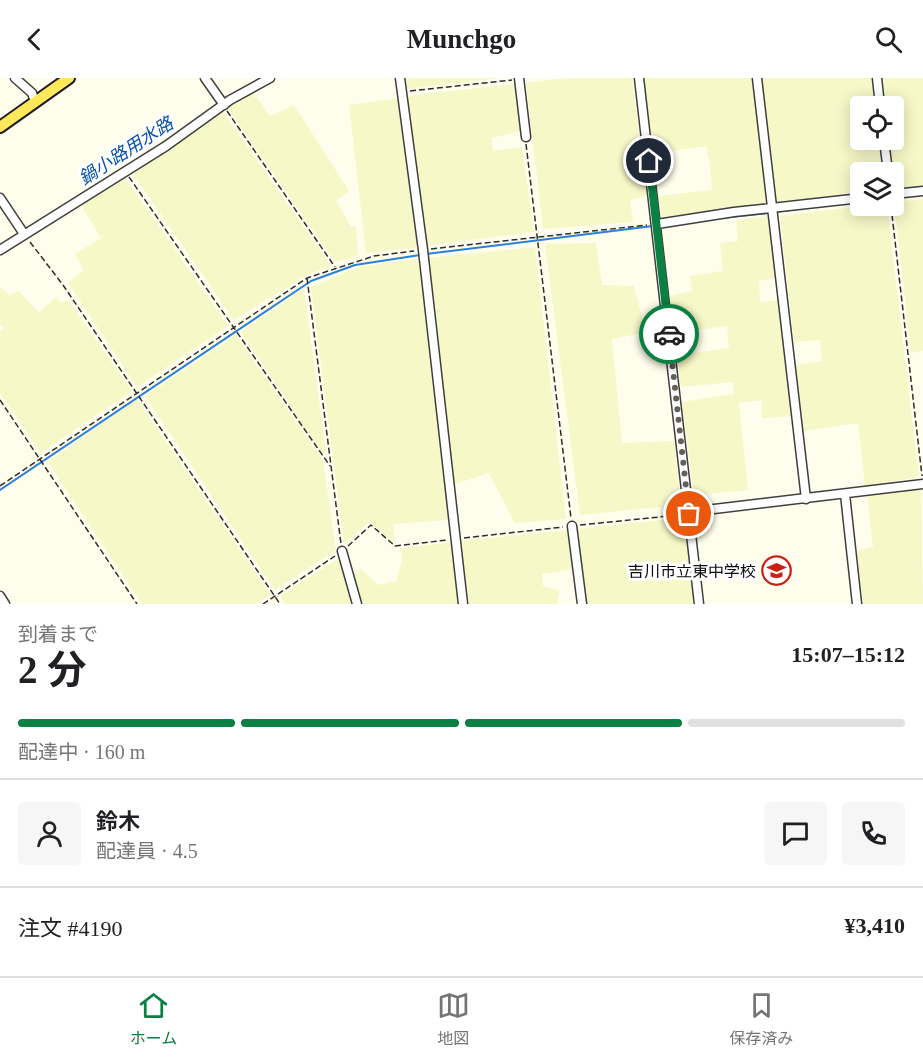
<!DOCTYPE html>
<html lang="ja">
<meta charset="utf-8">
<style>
:root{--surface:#fff;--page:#f6f6f6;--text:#202124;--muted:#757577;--line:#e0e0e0;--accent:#0b8043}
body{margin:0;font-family:"Times New Roman","Noto Sans JP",serif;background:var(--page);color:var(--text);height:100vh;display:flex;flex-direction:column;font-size:22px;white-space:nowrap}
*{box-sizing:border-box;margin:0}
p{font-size:20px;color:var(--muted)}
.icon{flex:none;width:33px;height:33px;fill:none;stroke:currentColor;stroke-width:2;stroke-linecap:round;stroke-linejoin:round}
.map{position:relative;height:526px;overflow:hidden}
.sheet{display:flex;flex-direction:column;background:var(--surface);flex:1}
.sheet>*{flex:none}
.buttons{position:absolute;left:850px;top:18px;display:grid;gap:12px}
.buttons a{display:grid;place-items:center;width:54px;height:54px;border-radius:6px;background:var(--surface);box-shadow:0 3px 15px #0003;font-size:30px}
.pin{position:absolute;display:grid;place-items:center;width:51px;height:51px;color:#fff;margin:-26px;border:3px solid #fff;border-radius:50%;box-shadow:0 2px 6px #0007}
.courier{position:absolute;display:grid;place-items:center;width:60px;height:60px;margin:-30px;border:4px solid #0b8043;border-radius:50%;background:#fff;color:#222;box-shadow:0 2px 8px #0007}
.overview em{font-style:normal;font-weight:700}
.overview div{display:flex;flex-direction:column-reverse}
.overview{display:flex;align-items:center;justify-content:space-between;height:102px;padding:0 18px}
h1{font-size:39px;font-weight:700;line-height:45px}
.bar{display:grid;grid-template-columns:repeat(4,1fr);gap:9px 6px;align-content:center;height:72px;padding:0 18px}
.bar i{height:8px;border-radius:4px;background:var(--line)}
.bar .current{background:var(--accent)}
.bar p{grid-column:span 4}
.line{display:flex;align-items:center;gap:15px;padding:0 18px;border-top:2px solid var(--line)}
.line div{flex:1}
.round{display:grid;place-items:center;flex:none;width:63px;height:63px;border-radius:6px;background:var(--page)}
header{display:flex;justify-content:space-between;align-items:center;height:78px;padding:0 18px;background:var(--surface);font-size:27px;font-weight:700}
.dock{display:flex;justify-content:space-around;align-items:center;height:84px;border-top:2px solid var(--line);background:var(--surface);font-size:16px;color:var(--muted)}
.dock a{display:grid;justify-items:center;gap:3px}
.dock .current{color:var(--accent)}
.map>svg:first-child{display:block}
.farmland{fill:#f7f8c8}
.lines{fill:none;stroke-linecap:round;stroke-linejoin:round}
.stream{stroke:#2a80da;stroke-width:2}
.minor-casing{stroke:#3f3f3f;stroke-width:11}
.major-casing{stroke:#1d1d1d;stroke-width:14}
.path{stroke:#2e2e2e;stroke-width:1.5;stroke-dasharray:6 3;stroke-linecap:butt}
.minor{stroke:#fff;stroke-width:8}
.major{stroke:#ffe95b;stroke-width:10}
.done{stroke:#61605a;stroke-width:6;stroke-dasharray:0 10.8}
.route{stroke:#0b8043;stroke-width:8}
.labels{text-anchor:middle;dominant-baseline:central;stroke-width:6;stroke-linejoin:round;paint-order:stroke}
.poi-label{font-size:16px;fill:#0c0c0c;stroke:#fff;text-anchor:end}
.water-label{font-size:18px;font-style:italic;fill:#0a52a9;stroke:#fff}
</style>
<header><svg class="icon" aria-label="back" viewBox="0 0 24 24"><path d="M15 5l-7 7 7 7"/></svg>Munchgo<svg class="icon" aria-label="search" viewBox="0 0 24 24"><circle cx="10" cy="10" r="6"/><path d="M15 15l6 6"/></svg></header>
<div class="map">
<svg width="923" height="526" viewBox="0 0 923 526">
<rect width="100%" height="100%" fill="#fffdeb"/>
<path class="farmland" d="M404 0H501L406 11Z
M565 0H632L647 118 630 122 633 144 543 151 526 5Z
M644 0H752L768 127 662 140 659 118 712 112 710 87 706 68 653 75Z
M761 0H872L875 28H861V62H879L882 94H861V114L776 125Z
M879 0H923V108L894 112V94H891L887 62H894V28H883Z
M515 6 520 53 491 60 493 73 522 69 534 154 426 168 406 18Z
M253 14 270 38 294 27 349 113 336 123 351 149 356 148 358 178 335 184 227 29Z
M400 20 420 169 366 175 349 27Z
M222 32 331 188 305 198 234 242 133 96Z
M126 101 228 248 137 309 68 205 84 192 75 176 101 160 81 127Z
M923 121V273L911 275 894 124Z
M862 128H887L919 399 865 408 858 345 803 353 796 287 822 283 820 262 794 264 780 138Z
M769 138 776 200 759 203 760 224 780 222 793 338 762 340V322L739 325 748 412 694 417 682 324 734 316 733 304 681 309 677 278 729 270 727 248 674 255 670 218 692 213 690 198 723 193 720 165 738 163 736 142Z
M596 165 602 207 634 208 646 254 612 261 622 365 674 363 681 427 580 437 545 166Z
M535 169 566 441 515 445 489 395 452 407 427 180Z
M420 181 449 442 393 446 395 466 370 443 344 466 311 209 361 188Z
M0 209 10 217 19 213 39 235 56 219 61 225 68 222 132 313 41 375 0 315V254L4 250 0 247Z
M304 210 326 374 322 376 241 254Z
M236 257 323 383 336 472 275 512 145 318Z
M137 321 270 516 257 526H142L48 384Z
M921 409 923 526H863L857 473 873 469 867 415Z
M688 439 697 526H587L577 451Z
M570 452 573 491 542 496 543 508 560 513 557 526H466L459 463Z
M454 464 461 526H361L351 499 360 490 378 507 396 503 402 483 401 470Z
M341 479 353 526H285L280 518Z"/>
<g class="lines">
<path class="stream" d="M775 134 814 129
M712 141 769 135
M426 176 653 148
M0 412 311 203 355 187 420 177"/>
<defs>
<path id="minor" d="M15 0 32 15 35 24
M205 0 224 27
M400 0 423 172 463 526
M519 0 526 59
M639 0 699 526
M757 0 806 421
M877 0 880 28
M884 62 888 94
M894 116 923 113
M0 120 24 156
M657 146 734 134 861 120
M0 172 166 68 230 22 270 0
M845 416 857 526
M689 434 923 406
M572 448 582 526
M342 473 357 526
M0 518 5 526"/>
<path id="major" d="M0 49 69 0"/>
</defs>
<use href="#minor" class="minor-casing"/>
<use href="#major" class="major-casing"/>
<path class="path" d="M410 13 512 2
M227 33 335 189
M526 66 571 440
M129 99 330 388
M891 128 922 398
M30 164 63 207 280 526
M431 171 647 147
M307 200 341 466
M0 322 137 526
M0 408 307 200 374 178 414 173
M580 447 679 437
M464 460 563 449
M348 468 371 447 395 468 447 462
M263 526 335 478"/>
<use href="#minor" class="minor"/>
<use href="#major" class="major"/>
</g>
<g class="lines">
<path class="done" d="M669 256 689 436"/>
<path class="route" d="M649 83 669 256"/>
</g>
<defs>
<symbol id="school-ring" viewBox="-11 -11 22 22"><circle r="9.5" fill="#fff" stroke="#c82217" stroke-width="1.5"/><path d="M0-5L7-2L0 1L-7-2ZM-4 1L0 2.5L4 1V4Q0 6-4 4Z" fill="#c82217"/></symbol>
</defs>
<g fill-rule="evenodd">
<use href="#school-ring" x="760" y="476" width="33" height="33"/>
</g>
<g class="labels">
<g class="poi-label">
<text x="756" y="493">吉川市立東中学校</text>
</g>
<g class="water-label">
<text transform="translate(126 73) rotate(-33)">鍋小路用水路</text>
</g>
</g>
</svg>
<div class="buttons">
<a><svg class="icon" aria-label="locate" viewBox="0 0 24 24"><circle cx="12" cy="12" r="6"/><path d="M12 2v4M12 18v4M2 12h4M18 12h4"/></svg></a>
<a><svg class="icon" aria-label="layers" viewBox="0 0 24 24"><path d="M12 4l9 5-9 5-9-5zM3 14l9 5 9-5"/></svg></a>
</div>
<div class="pin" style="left:689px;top:436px;background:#ea580c"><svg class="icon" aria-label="bag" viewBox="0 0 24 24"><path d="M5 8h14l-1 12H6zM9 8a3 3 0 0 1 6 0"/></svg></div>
<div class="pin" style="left:649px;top:83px;background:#1f2937"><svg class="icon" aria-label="home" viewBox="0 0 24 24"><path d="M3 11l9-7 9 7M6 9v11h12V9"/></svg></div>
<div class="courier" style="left:669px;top:256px"><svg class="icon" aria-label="car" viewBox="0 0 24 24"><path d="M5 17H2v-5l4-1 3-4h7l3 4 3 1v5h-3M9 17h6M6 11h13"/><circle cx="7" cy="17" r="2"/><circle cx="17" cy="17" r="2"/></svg></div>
</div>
<section class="sheet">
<div class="overview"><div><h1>2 分</h1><p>到着まで</p></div><em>15:07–15:12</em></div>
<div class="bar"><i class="current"></i><i class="current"></i><i class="current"></i><i></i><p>配達中 · 160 m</p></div>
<div class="line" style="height:108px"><a class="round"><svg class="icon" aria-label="person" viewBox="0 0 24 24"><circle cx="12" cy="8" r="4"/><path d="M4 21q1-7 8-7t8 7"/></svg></a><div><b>鈴木</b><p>配達員 · 4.5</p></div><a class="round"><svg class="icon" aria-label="chat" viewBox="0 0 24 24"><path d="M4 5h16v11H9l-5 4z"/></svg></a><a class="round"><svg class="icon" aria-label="phone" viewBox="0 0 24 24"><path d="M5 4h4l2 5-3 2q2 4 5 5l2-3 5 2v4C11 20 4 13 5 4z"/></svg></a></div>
<div class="line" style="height:78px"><div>注文 #4190</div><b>¥3,410</b></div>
</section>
<nav class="dock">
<a class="current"><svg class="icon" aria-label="home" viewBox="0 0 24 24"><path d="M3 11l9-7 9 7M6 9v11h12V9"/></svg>ホーム</a>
<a><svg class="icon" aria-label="map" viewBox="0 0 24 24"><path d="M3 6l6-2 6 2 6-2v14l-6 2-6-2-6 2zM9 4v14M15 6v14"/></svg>地図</a>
<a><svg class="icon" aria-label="saved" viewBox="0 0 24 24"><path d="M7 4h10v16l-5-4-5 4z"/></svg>保存済み</a>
</nav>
